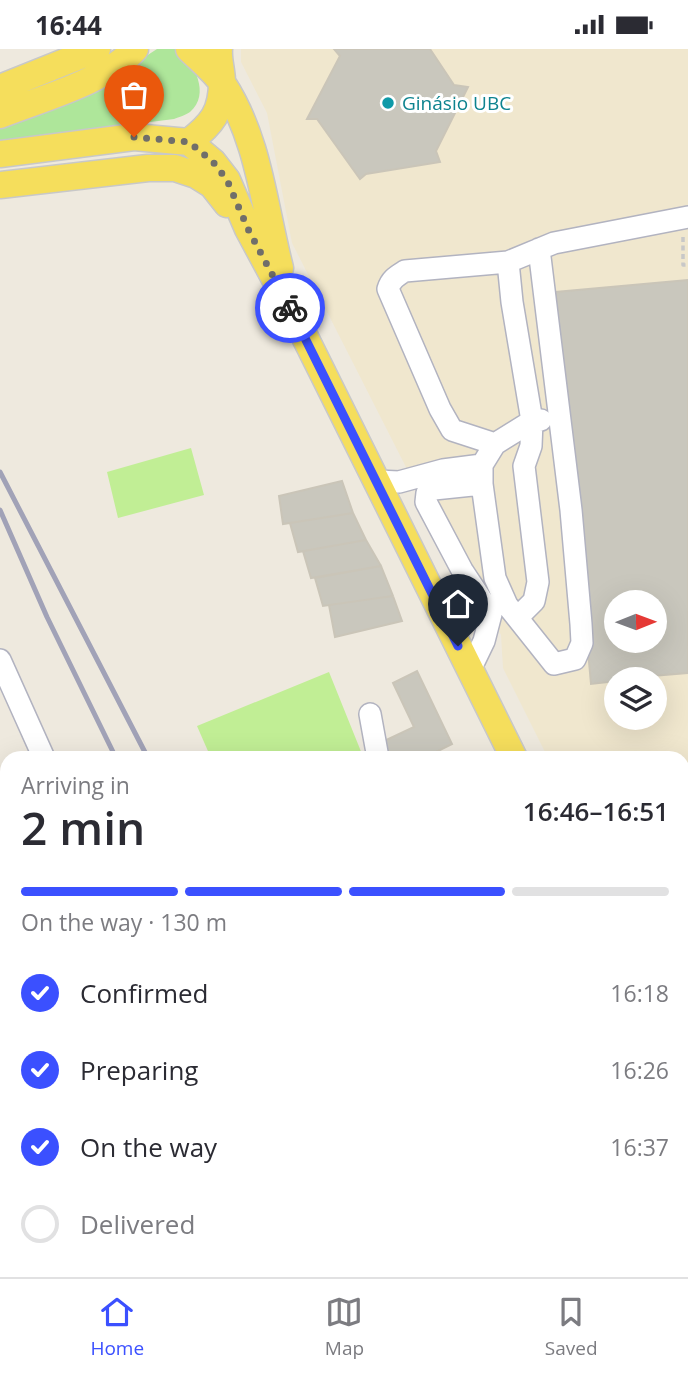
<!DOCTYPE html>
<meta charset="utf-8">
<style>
:root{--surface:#fff;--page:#f2f2f3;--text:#2b2b33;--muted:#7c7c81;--line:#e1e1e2;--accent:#3b50ff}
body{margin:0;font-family:"Open Sans",sans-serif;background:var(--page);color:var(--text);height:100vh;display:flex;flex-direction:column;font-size:26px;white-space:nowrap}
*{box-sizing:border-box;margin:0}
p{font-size:23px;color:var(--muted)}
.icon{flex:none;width:38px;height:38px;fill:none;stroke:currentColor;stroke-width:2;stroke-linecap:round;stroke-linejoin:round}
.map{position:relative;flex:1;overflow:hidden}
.side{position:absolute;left:0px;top:702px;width:690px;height:527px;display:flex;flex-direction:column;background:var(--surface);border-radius:21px 21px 0 0;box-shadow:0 7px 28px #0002}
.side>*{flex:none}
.needle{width:46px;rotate:89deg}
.tools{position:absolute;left:604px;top:541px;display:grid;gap:14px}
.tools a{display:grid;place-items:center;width:63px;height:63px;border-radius:50%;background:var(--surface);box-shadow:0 7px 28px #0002;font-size:35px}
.pin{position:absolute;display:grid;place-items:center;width:60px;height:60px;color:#fff;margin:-72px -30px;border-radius:50% 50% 50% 0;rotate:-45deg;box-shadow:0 0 7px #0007}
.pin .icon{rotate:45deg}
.courier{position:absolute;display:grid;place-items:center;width:70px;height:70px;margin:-35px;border:5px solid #3b50ff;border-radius:50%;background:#fff;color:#222;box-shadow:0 2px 9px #0007}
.overview em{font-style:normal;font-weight:600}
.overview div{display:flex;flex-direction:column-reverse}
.overview{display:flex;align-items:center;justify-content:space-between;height:119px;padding:0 21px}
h1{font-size:46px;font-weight:600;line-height:52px}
.bar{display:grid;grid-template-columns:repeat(4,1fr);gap:10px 7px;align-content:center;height:84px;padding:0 21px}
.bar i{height:9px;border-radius:5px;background:var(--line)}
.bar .selected{background:var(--accent)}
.bar p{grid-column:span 4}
ol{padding:0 21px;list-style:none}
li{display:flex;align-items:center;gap:21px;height:77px}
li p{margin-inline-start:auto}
li .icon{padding:7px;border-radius:50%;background:var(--accent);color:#fff;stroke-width:4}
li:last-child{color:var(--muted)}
li i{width:38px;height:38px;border:4px solid var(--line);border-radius:50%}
.status{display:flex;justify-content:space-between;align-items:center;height:49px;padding:0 35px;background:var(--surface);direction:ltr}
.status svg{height:19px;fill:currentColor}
.dock{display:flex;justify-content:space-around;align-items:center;height:98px;border-top:2px solid var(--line);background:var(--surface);font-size:19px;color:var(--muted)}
.dock a{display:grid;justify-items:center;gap:4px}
.dock .selected{color:var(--accent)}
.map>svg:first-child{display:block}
.education{fill:#f0e7ce;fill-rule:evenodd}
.green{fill:#aee69a}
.pitch{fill:#c1ee95}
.building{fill:#c9c7bd;stroke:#cac5b8;stroke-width:2;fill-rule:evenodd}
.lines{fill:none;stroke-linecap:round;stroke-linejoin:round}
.minor-casing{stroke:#b2b3c0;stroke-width:24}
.major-casing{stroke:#c8c8c8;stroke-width:29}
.path{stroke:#c8c8c8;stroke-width:3.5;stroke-dasharray:5 3.5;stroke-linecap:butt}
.minor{stroke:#fff;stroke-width:21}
.major{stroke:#f5de5c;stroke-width:26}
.rail{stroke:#a1a2b7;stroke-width:5}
.done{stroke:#706e6a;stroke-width:7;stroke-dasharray:0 12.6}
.route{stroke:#3b50ff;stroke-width:9}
.culture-dot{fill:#0f9aa8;stroke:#fff;stroke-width:2.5}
.labels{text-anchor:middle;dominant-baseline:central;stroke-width:6;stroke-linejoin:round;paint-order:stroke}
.culture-label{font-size:19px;fill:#0d838f;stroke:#fff;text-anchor:start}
</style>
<div class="status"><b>16:44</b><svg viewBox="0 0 49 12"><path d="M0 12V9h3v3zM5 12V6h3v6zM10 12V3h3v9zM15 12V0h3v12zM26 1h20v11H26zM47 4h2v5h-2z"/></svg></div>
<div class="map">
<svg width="688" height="1228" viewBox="0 0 688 1228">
<rect width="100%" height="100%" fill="#eee9de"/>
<path class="education" d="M241 0H688V988L682 977V709H548L503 619 501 586 424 428 410 426 292 194 267 64 241 13ZM616 553H654V592H616ZM616 630H654V668H616Z
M70 1222H245L251 1228H60Z"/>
<path class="green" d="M157 0H178C194 14 211 45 190 63 186 66 179 68 174 70L0 92V75L120 24Z"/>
<path class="pitch" d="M191 399 204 446 118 469 107 423Z
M329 623 362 705 352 709H211L197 677Z"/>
<path class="building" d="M334 0H430L454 36 468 38 436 102 440 113 366 125 360 130 317 70H307L340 7Z
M688 231V624L616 630V632L591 635 556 243ZM616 553H654V592H616Z
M342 432 353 464 283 475 279 447Z
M353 464 366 491 298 503 290 474Z
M366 491 381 517 311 529 303 502Z
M381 517 393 547 323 557 315 529Z
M393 547 402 572 335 588 329 556Z
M417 622 452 695 424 709H390L382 693 414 678 393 634Z
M0 935 7 952V981L0 983Z
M144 1222H210L215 1228H149Z"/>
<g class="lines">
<defs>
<path id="minor" d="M508 213 405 222C397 227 391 230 388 240L440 360 452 381 495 395 532 372 541 371
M495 395 482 416V435L495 529 507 556 554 615 575 610 582 594 581 575 571 461 539 200
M377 432 399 433 443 421 482 416
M518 568 534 552 538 533 524 417 531 397 532 372 512 253 508 213 554 194 688 168
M0 611 44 709
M470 621 484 592 491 565 462 521 426 453 427 444 434 440 482 435
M370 665 378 709
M0 816 7 831
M0 890 7 906
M0 1028 6 1043 0 1047
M682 1099 688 1096
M0 1149 7 1143
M0 1217 7 1212
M276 1222 279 1228
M503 1222 504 1228"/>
<path id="major" d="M189 0C200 11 214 22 223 35 259 90 264 157 280 219
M0 39 97 0
M0 66C40 50 107 32 135 0
M189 93 213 113 227 131 248 180 290 258 514 709
M0 105 134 88 189 93C212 75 222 63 222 33 222 22 218 11 219 0
M0 136 148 119H175L196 126 212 136 227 155
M682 1049 688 1060"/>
</defs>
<use href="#minor" class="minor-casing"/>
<use href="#major" class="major-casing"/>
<path class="path" d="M683 188V216H688
M682 739 688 738
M0 1111H5"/>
<use href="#minor" class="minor"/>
<use href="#major" class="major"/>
<path class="rail" d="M0 423 148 709
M0 461 47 568 116 709
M370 1222 372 1228
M392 1222 395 1228"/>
</g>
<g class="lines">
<path class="done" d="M134 88 189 93 213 113 227 131 248 180 290 259"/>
<path class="route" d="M290 259 458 597"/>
</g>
<circle class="culture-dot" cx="388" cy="54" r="7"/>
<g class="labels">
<g class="culture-label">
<text x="402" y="54">Ginásio UBC</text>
</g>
</g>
</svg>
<div class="tools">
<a><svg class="needle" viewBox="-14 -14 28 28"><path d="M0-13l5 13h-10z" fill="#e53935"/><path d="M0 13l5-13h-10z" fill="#7c7c81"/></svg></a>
<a><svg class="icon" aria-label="layers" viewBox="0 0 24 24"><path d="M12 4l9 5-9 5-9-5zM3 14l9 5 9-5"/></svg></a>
</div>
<div class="pin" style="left:134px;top:88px;background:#ea580c"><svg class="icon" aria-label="bag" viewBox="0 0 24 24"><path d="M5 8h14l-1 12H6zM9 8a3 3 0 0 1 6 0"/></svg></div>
<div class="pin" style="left:458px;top:597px;background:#1f2937"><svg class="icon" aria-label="home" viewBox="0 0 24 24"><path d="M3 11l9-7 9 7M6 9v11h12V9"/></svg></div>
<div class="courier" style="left:290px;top:259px"><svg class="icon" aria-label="bike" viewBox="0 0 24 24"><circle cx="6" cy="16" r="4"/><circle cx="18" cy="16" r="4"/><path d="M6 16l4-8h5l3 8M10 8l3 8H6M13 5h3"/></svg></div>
<section class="side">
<div class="overview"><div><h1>2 min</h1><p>Arriving in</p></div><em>16:46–16:51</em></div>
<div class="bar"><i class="selected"></i><i class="selected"></i><i class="selected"></i><i></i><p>On the way · 130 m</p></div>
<ol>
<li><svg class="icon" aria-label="check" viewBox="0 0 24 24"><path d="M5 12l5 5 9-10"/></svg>Confirmed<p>16:18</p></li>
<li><svg class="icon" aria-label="check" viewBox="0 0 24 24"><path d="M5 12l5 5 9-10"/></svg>Preparing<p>16:26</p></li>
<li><svg class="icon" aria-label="check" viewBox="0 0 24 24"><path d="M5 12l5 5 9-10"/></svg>On the way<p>16:37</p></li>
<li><i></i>Delivered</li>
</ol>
</section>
</div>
<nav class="dock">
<a class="selected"><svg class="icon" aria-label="home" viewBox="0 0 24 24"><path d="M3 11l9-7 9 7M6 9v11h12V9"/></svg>Home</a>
<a><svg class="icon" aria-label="map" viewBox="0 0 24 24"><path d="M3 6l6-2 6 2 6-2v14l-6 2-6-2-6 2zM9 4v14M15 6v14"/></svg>Map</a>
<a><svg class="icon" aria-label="saved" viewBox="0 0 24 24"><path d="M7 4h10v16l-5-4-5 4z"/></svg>Saved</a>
</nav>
